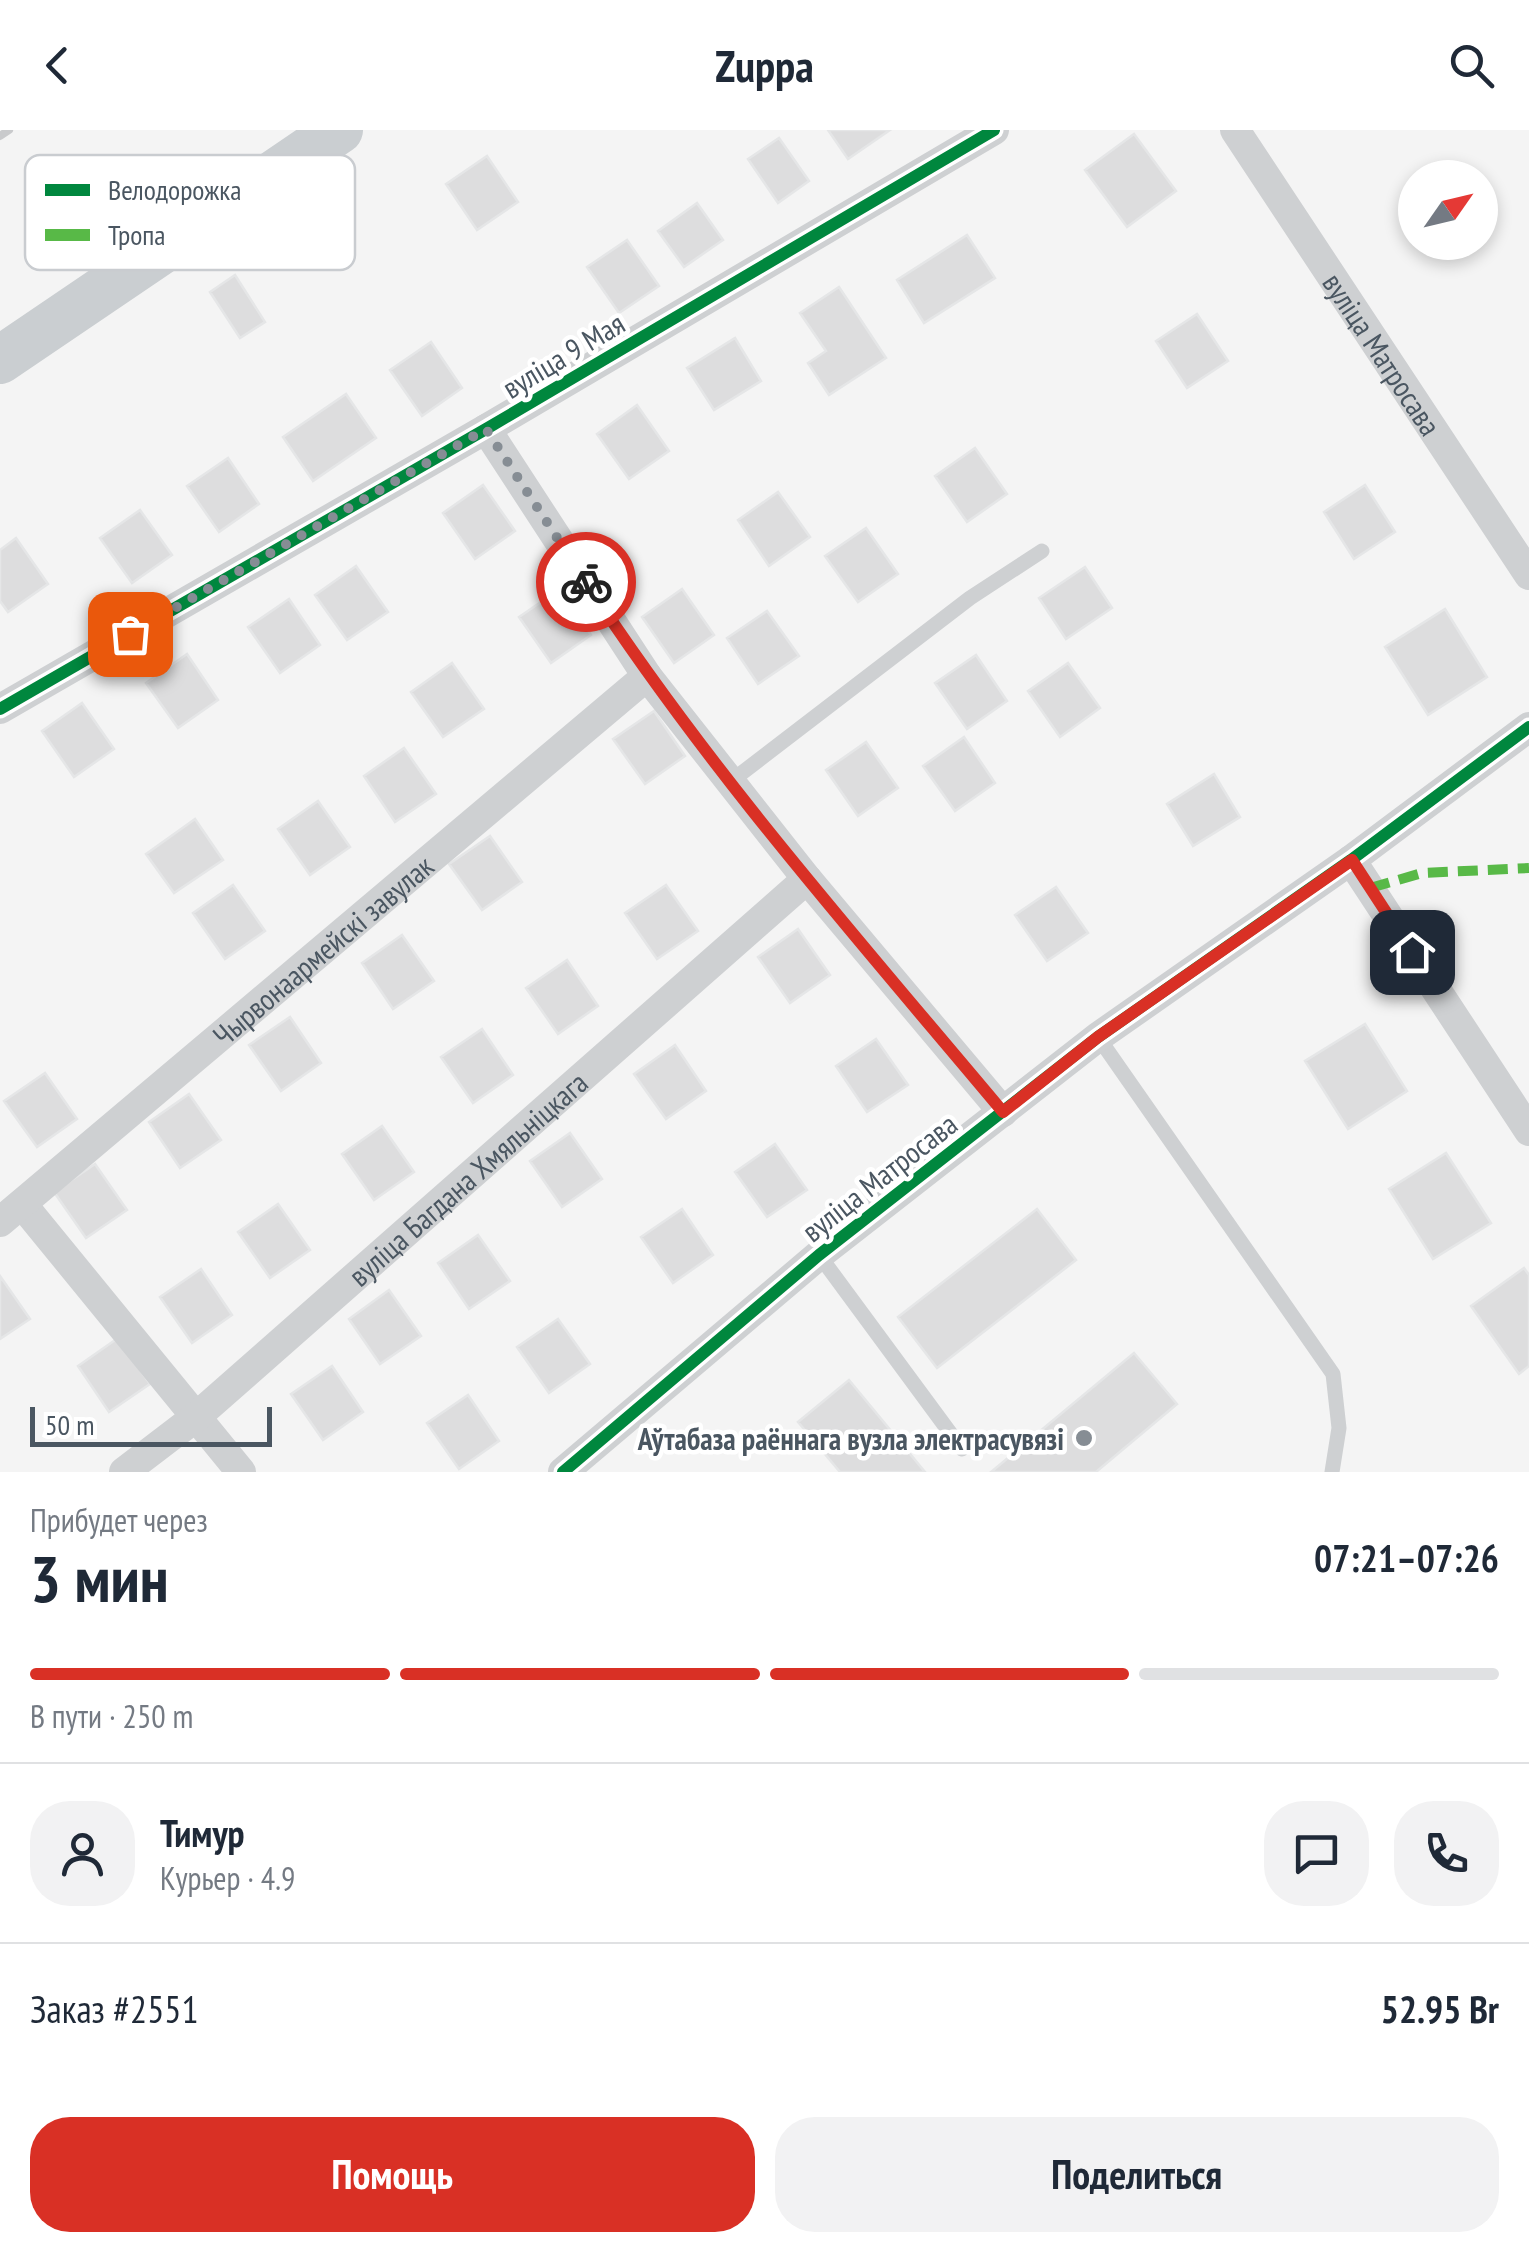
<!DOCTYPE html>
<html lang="ru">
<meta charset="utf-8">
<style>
:root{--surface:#fff;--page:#f2f2f3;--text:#1f2937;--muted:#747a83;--line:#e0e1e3;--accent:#d93025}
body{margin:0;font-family:"PT Sans Narrow",sans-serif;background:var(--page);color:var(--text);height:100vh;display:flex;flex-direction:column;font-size:38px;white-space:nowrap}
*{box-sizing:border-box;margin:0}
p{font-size:32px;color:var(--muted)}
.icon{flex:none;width:55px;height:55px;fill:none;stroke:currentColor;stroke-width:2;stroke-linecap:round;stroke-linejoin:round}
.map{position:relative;height:1342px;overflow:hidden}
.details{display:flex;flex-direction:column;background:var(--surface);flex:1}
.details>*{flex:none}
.needle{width:65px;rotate:56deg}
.buttons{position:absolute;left:1398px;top:30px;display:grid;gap:20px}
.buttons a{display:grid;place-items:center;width:100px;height:100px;border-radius:50%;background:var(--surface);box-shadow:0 5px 15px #0003;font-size:50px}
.scale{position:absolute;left:30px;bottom:25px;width:242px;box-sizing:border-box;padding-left:10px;border:5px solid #4a5661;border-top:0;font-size:28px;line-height:35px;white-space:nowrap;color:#4a5661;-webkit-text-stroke:8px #fff;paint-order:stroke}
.pin{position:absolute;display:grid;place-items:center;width:85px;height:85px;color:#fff;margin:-42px;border-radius:20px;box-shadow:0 5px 15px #0006}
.courier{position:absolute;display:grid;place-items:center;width:100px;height:100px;margin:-50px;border:8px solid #d93025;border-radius:50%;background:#fff;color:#222;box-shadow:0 2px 12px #0007}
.headline em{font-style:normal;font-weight:700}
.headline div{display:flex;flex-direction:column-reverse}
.headline{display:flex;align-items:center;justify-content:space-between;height:170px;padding:0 30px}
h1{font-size:65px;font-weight:700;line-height:75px}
.bar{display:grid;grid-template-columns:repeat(4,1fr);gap:15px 10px;align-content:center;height:120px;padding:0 30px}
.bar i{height:12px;border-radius:8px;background:var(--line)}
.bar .current{background:var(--accent)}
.bar p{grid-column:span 4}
.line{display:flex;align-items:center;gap:25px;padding:0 30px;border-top:2px solid var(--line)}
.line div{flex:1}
.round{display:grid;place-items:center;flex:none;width:105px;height:105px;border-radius:40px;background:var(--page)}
.primary-button{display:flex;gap:20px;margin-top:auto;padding:20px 30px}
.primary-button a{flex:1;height:115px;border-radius:40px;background:var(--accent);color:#fff;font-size:40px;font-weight:700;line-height:115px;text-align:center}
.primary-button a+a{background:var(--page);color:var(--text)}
header{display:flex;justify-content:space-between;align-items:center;height:130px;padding:0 30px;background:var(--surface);font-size:45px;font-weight:700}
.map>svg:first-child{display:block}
.building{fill:#ddddde;stroke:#e5e6e7;stroke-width:2.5}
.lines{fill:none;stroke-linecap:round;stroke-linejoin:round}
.lane{stroke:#ced0d2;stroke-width:15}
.street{stroke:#ced0d2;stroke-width:30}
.primary{stroke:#caced1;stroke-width:48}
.rail{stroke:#c9cacc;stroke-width:8}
.quiet{stroke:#58b947;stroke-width:10;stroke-dasharray:20 10;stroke-linecap:butt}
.cycleway-casing{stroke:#fff;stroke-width:19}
.cycleway{stroke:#00873e;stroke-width:12}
.done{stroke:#868d94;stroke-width:10;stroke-dasharray:0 18}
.route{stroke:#d93025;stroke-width:12}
.poi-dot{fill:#868d94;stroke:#fff;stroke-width:4}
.labels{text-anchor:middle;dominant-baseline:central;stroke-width:9;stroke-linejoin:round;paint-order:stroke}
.street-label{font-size:30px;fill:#4a5661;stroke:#fff}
.poi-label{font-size:30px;font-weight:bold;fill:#4a5661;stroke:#fff;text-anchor:end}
.key{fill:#fff;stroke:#c9ccd0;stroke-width:2.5}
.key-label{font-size:28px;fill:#4a5661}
</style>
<header><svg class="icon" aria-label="back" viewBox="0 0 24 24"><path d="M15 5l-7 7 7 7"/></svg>Zuppa<svg class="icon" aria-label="search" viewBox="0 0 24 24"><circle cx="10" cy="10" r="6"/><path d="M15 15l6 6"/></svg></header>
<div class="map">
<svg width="1529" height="1342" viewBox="0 0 1529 1342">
<rect width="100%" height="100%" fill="#f4f4f4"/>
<path class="building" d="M828 0H890L848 29Z
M1134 4 1176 61 1127 97 1085 40Z
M779 8 809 51 778 73 748 29Z
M487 26 518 72 477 100 446 54Z
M697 73 723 110 684 137 658 101Z
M967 105 995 148 924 193 897 150Z
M627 110 659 156 619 183 587 137Z
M235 145 265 192 240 208 210 162Z
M839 157 886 228 829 265 808 233 826 221 800 183Z
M1197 184 1228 231 1187 258 1156 211Z
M735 208 761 251 714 280 687 238Z
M431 212 462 258 422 286 390 240Z
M346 264 376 308 313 351 283 307Z
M637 275 669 321 629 349 597 304Z
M975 318 1007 364 967 392 935 346Z
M228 328 259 374 219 402 187 356Z
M483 355 515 401 475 429 443 383Z
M1365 355 1395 402 1354 429 1324 382Z
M778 362 810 407 769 436 738 390Z
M140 380 172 425 132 453 100 408Z
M866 398 898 444 858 472 825 426Z
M16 408 48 454 8 482 0 471V420Z
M356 436 388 482 347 510 315 465Z
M1085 437 1112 478 1066 509 1039 468Z
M560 459 591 505 551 533 519 487Z
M682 459 714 505 674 533 642 487Z
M289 469 320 515 280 543 248 497Z
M1445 479 1487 547 1428 585 1385 517Z
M767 481 799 526 758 554 727 508Z
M187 524 218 570 178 598 146 553Z
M976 525 1007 571 967 599 935 553Z
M452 533 484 579 443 607 411 562Z
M1068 533 1100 578 1060 607 1028 561Z
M82 573 114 619 74 647 42 601Z
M654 581 685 626 645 654 613 609Z
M964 607 995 653 955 681 923 636Z
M866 612 898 658 858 686 826 640Z
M404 618 436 664 395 692 364 646Z
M1214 644 1240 687 1193 716 1167 674Z
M318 671 350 717 310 745 278 699Z
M195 689 223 730 174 763 146 724Z
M490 706 522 752 482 780 449 734Z
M233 755 265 801 225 829 193 783Z
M666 755 698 801 657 829 625 783Z
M1056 757 1088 803 1047 831 1015 785Z
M798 799 830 845 790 873 758 827Z
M402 805 434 851 393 879 362 833Z
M567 830 598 876 558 904 526 858Z
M290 887 321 933 281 961 249 915Z
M1365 894 1407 961 1348 999 1305 931Z
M482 899 513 945 473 973 441 927Z
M876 909 908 955 867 982 836 936Z
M675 915 706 961 666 989 634 944Z
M45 943 77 989 37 1017 4 971Z
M189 964 221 1010 180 1038 149 992Z
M382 996 414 1042 374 1070 342 1024Z
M570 1003 602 1049 562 1077 530 1031Z
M775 1014 807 1060 767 1087 735 1042Z
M1446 1023 1491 1093 1433 1129 1389 1059Z
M95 1034 127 1080 86 1108 54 1062Z
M278 1074 310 1120 270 1148 238 1102Z
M682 1079 713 1125 673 1153 641 1107Z
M1037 1079 1076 1130 937 1238 898 1187Z
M478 1105 510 1151 469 1179 438 1133Z
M1524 1138 1529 1145V1236L1519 1244 1471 1176Z
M201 1139 232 1185 192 1213 160 1167Z
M0 1146 30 1189 0 1209Z
M389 1160 421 1206 380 1234 349 1189Z
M558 1189 590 1234 549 1263 517 1217Z
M118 1208 150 1254 109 1282 78 1236Z
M1134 1223 1177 1274 1096 1342H991Z
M332 1236 363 1282 323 1310 291 1264Z
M849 1250 925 1342H840L798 1292Z
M468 1265 499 1311 459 1339 427 1293Z"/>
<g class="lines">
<path class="lane" d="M730 652 970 468 1042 421
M1098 907 1333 1244 1339 1298 1332 1342
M819 1125 962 1319"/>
<g class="street">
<path id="s1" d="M1235 0 1529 445"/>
<path d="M486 299 647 546 807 749 1003 982"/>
<path d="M0 579 486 299 994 0"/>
<path d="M1351 730 1529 1001"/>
<path d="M22 1074 241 1342"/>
<path id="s2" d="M0 1092 647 546"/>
<path id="s3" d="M124 1342 196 1287 807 749"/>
<path d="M563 1342 819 1125 1098 907 1351 730 1529 597"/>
</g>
<path class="primary" d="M0 230 339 0"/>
<path class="rail" d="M0 6 9 0"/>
<path class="quiet" d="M1370 758 1422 743 1529 738"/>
<defs>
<path id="cycleway" d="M0 579 486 299 994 0
M563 1342 819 1125 1098 907 1351 730 1529 597"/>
</defs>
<use href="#cycleway" class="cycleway-casing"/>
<use href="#cycleway" class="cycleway"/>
</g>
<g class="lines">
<path class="done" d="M130 504 486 299 586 452"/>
<path class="route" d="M586 452C709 641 859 810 1003 982L1098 907 1352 730 1412 822"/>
</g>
<circle class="poi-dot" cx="1084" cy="1308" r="10"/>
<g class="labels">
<g class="street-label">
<text stroke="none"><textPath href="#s1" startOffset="268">вуліца Матросава</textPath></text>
<text transform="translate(563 225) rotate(-31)">вуліца 9 Мая</text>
<text stroke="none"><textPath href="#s2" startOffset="422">Чырвонаармейскі завулак</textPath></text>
<text transform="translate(879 1047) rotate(-38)">вуліца Матросава</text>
<text stroke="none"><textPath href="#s3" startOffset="452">вуліца Багдана Хмяльніцкага</textPath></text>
</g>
<g class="poi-label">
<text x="1064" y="1308">Аўтабаза раённага вузла электрасувязі</text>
</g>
</g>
<rect x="25" y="25" width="330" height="115" rx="15" class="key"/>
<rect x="45" y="54" width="45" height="12" fill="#00873e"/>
<rect x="45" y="99" width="45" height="12" fill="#58b947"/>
<g class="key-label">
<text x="108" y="70">Велодорожка</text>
<text x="108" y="115">Тропа</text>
</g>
</svg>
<div class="buttons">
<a><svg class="needle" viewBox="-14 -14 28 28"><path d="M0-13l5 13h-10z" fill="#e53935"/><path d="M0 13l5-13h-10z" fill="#747a83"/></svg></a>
</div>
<div class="scale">50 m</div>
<div class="pin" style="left:130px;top:504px;background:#ea580c"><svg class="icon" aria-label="bag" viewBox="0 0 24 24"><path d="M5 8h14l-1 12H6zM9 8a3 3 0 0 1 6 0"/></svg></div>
<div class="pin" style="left:1412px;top:822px;background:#1f2937"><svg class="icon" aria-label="home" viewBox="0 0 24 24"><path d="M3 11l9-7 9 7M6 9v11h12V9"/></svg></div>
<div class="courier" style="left:586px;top:452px"><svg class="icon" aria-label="bike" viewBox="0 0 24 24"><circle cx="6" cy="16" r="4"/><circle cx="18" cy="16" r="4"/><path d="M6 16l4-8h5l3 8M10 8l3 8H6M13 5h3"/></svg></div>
</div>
<section class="details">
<div class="headline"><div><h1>3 мин</h1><p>Прибудет через</p></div><em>07:21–07:26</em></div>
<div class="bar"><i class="current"></i><i class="current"></i><i class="current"></i><i></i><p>В пути · 250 m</p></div>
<div class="line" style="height:180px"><a class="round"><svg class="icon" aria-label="person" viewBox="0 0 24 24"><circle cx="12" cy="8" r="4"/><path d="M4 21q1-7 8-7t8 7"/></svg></a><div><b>Тимур</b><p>Курьер · 4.9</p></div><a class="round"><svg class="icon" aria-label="chat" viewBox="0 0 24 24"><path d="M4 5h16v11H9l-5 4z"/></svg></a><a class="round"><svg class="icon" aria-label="phone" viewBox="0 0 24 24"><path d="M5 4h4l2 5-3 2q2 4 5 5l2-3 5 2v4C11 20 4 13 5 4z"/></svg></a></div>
<div class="line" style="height:130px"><div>Заказ #2551</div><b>52.95 Br</b></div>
<div class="primary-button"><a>Помощь</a><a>Поделиться</a></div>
</section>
